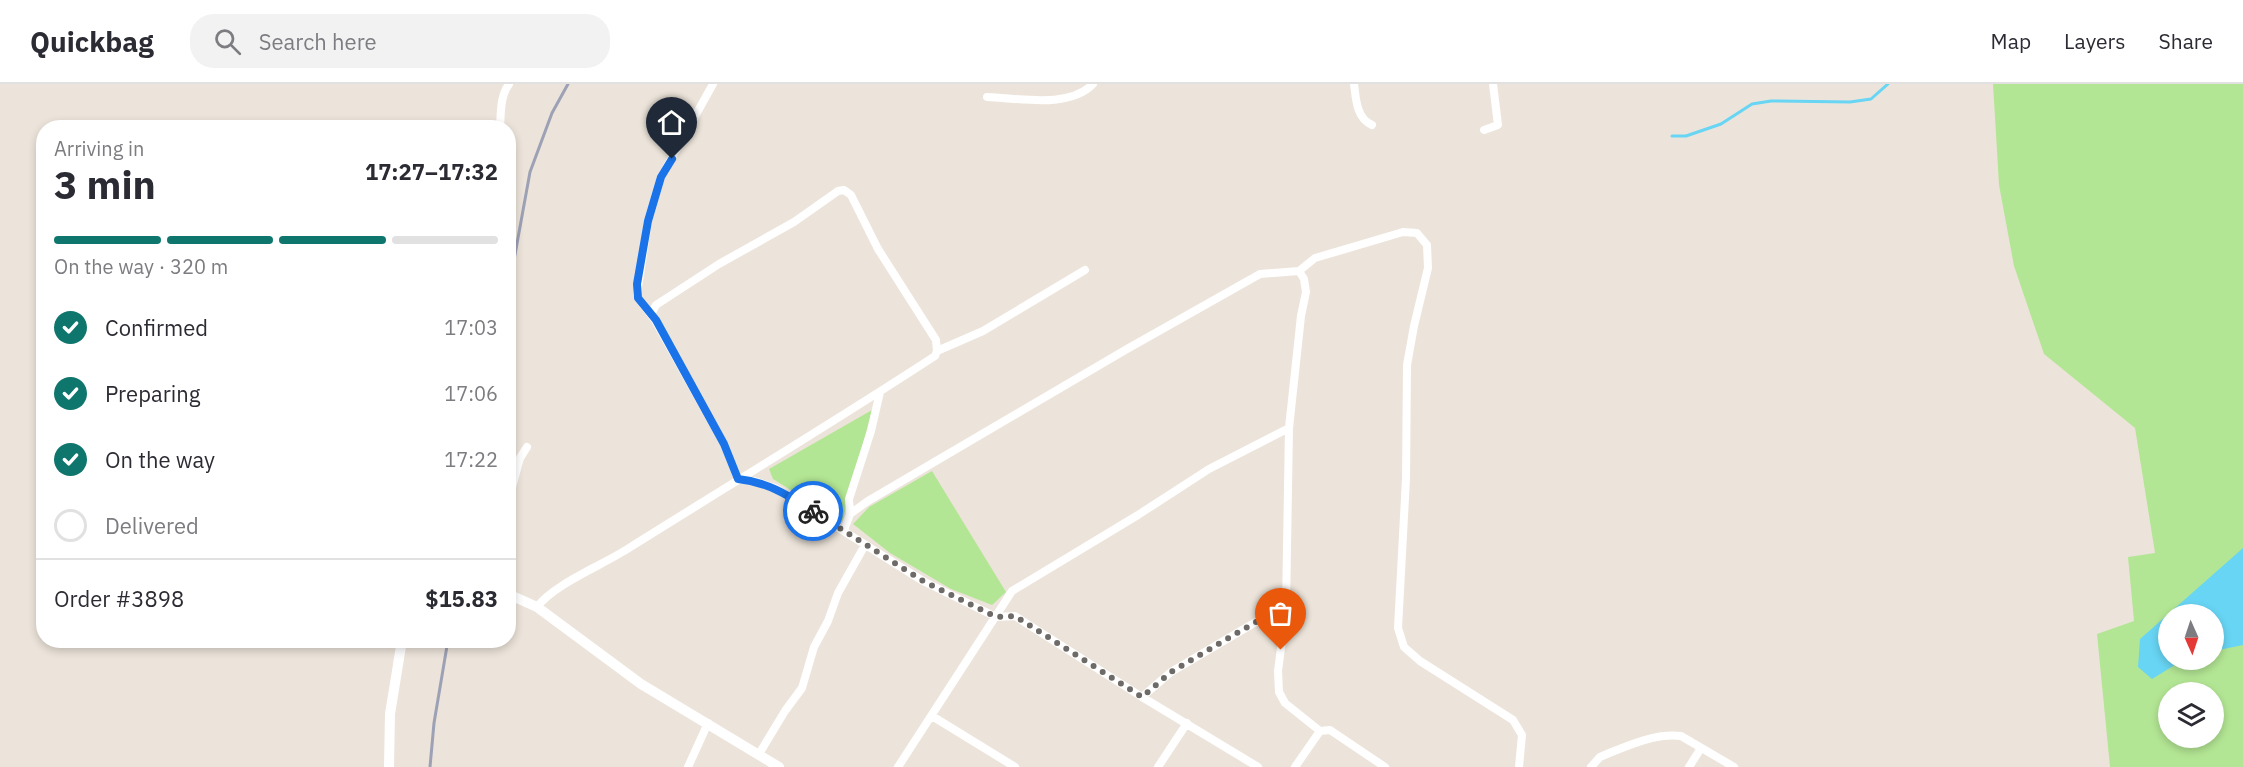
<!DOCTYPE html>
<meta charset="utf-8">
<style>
:root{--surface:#fff;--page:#f2f2f3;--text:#2b2b33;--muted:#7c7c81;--line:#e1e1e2;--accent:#0f766e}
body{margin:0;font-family:"IBM Plex Sans",sans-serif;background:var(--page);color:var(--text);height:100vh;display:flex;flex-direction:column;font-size:22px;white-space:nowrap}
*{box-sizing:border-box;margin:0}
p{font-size:20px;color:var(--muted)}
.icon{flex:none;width:33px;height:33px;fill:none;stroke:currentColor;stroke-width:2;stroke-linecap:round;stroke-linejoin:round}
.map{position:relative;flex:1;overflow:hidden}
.sheet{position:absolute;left:36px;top:36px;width:480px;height:528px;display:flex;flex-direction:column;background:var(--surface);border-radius:24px;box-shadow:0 3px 9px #0003}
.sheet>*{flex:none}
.needle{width:39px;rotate:177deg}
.tools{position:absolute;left:2158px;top:520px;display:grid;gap:12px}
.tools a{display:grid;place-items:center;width:66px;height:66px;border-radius:50%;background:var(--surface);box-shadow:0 3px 9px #0003;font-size:30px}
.pin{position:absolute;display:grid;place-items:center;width:51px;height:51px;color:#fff;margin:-62px -26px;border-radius:50% 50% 50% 0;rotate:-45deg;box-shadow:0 0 6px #0007}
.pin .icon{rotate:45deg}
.courier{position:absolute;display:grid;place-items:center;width:60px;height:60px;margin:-30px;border:4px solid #1a73e8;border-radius:50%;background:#fff;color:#222;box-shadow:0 2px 8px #0007}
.overview em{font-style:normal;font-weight:700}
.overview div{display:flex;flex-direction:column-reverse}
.overview{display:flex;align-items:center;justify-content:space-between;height:102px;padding:0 18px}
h1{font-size:39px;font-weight:700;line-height:45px}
.bar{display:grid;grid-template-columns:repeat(4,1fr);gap:9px 6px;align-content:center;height:72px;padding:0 18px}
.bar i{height:8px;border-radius:4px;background:var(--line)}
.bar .on{background:var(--accent)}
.bar p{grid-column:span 4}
.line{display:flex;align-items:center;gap:15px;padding:0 18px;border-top:2px solid var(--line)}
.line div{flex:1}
ol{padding:0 18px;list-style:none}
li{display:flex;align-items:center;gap:18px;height:66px}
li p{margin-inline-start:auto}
li .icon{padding:6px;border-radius:50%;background:var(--accent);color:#fff;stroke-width:4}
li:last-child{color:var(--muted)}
li i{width:33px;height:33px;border:3px solid var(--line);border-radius:50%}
header{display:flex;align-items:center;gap:36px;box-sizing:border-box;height:84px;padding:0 30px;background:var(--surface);border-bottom:2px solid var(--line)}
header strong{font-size:28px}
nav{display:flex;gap:33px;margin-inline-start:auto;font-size:21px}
.search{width:420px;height:54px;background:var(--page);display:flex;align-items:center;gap:15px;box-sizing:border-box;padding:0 21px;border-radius:24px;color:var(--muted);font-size:22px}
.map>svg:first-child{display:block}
.green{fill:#b3e694;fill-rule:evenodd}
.water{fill:#68d5f4}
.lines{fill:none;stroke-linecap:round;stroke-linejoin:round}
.stream{stroke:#68d5f4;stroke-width:3}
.minor{stroke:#fff;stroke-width:8}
.tertiary{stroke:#fff;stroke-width:10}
.rail{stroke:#9da1b5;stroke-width:3}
.done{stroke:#6d6a67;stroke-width:6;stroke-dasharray:0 10.8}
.route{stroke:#1a73e8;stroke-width:8}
</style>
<header>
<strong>Quickbag</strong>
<div class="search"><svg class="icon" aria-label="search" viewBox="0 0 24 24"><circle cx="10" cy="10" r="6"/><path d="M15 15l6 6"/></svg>Search here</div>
<nav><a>Map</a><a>Layers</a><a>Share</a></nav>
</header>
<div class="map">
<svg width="2243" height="683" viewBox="0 0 2243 683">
<rect width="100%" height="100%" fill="#ece4da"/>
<path class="green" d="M1993 0H2243V683H2110L2097 550 2134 537 2128 473 2155 469 2135 344 2044 270 2014 182 1999 101ZM2169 531H2214V576H2169ZM2169 609H2214V654H2169Z
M872 326 842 438 773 395 769 385Z
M932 387 1006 508 992 521 951 505 890 469 853 440 869 423Z"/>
<path class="water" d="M2243 464V561L2214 567V531H2169V576H2183L2152 595 2138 583 2140 555Z"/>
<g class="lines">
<path class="stream" d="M1672 52H1686L1721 40 1752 20 1771 17 1850 18 1871 15 1888 0"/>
<path class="minor" d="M713 0 661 93 648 137 637 210 638 214 655 236 724 360 738 395 754 397 775 404 923 497 996 533 1015 532 1142 613 1258 683
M1354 0C1356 14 1356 34 1372 41
M987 13C1019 14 1069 25 1093 0
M500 44C501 29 500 12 509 0
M1484 46 1498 41 1493 0
M1299 187 1315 174 1403 148 1417 149 1427 161 1428 184 1414 242 1407 281 1406 395 1398 544 1404 563 1420 577 1513 636 1522 651 1519 683
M937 267 983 247 1085 186
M508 418 520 374 527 363
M850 430 849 415 871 347 880 308
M844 446 850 430 868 417 1127 265 1260 190 1299 187 1304 195 1306 208 1301 232 1289 344 1286 525 1278 587 1279 608 1285 619 1320 647
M537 523C554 500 603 481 629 464 731 400 834 338 935 272L937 267 936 256 878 165 851 111 844 106 838 107 794 138 719 180 656 221 651 230
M1142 613 1171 588 1266 532 1286 525
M932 632 1015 683
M759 670 785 627 802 604 814 563 828 537 838 509 865 461
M688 683 708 639
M898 683 1012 507 1138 431 1209 385 1289 344
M1158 683 1187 639
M1295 683 1320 647 1330 646 1385 683
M1591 683 1600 673 1607 670C1629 661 1656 649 1681 652L1734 683
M1689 683 1701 664"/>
<path class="tertiary" d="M508 510 537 523 641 600 779 683
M389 683 390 630 402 556"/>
<path class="rail" d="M508 209 530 88 552 29 568 0
M430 683 434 639 448 556"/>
</g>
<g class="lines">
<path class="done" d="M813 427 923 497 996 533 1015 532 1142 613 1171 588 1266 532 1286 525 1281 566"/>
<path class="route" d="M672 75 661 93 648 137 637 200 638 214 656 236 724 360 738 395C768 398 789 412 813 427"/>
</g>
</svg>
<div class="tools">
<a><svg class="needle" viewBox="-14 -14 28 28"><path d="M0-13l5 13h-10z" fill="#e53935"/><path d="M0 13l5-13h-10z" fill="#7c7c81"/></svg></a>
<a><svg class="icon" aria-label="layers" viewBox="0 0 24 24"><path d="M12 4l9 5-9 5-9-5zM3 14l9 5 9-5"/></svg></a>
</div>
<div class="pin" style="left:1281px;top:566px;background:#ea580c"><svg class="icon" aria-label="bag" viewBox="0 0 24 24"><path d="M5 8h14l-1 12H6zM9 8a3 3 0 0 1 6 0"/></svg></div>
<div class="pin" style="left:672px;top:75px;background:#1f2937"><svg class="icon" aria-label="home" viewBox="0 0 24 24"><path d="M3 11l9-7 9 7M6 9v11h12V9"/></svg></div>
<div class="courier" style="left:813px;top:427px"><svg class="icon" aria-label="bike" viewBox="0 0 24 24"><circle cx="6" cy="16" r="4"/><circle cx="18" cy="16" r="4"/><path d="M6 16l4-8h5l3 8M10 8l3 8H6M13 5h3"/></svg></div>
<section class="sheet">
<div class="overview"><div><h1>3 min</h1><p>Arriving in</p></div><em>17:27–17:32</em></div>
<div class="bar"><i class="on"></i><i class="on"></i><i class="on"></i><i></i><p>On the way · 320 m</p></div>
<ol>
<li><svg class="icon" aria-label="check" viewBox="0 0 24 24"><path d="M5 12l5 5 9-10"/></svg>Confirmed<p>17:03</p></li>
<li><svg class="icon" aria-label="check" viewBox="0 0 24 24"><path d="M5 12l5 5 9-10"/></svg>Preparing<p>17:06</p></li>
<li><svg class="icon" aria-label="check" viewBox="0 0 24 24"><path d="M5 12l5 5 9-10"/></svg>On the way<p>17:22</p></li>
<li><i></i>Delivered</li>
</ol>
<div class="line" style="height:78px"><div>Order #3898</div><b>$15.83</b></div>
</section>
</div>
